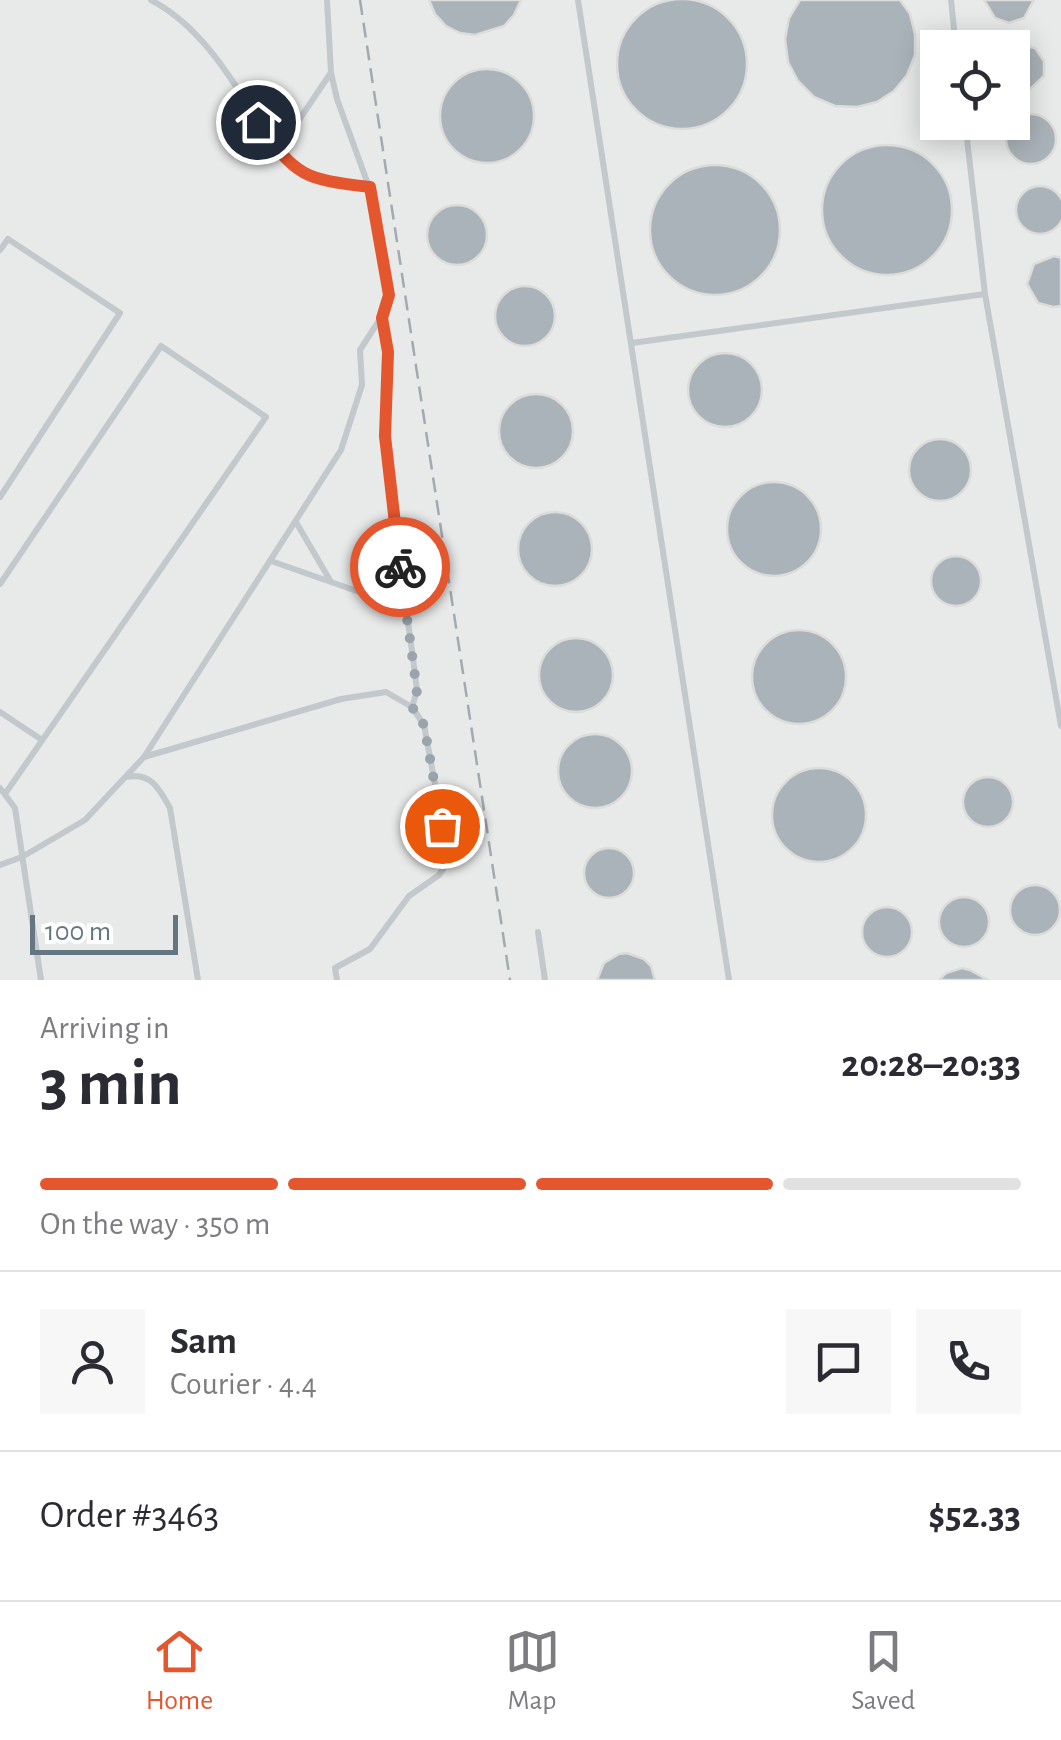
<!DOCTYPE html>
<meta charset="utf-8">
<style>
:root{--surface:#fff;--page:#f7f7f7;--text:#2b2b33;--muted:#7c7c81;--line:#e1e1e2;--accent:#e4572e}
body{margin:0;font-family:"Alegreya Sans",sans-serif;background:var(--page);color:var(--text);height:100vh;display:flex;flex-direction:column;font-size:38px;white-space:nowrap}
*{box-sizing:border-box;margin:0}
p{font-size:32px;color:var(--muted)}
.icon{flex:none;width:55px;height:55px;fill:none;stroke:currentColor;stroke-width:2;stroke-linecap:round;stroke-linejoin:round}
.map{position:relative;height:980px;overflow:hidden}
.details{display:flex;flex-direction:column;background:var(--surface);flex:1}
.details>*{flex:none}
.buttons{position:absolute;left:920px;top:30px;display:grid;gap:20px}
.buttons a{display:grid;place-items:center;width:110px;height:110px;border-radius:0px;background:var(--surface);box-shadow:0 5px 25px #0003;font-size:50px}
.scale{position:absolute;left:30px;bottom:25px;width:148px;box-sizing:border-box;padding-left:10px;border:5px solid #657683;border-top:0;font-size:28px;line-height:35px;white-space:nowrap;color:#657683;-webkit-text-stroke:8px #fff;paint-order:stroke}
.pin{position:absolute;display:grid;place-items:center;width:85px;height:85px;color:#fff;margin:-42px;border:5px solid #fff;border-radius:50%;box-shadow:0 2px 10px #0007}
.courier{position:absolute;display:grid;place-items:center;width:100px;height:100px;margin:-50px;border:8px solid #e4572e;border-radius:50%;background:#fff;color:#222;box-shadow:0 2px 12px #0007}
.headline em{font-style:normal;font-weight:600}
.headline div{display:flex;flex-direction:column-reverse}
.headline{display:flex;align-items:center;justify-content:space-between;height:170px;padding:0 40px}
h1{font-size:65px;font-weight:600;line-height:75px}
.bar{display:grid;grid-template-columns:repeat(4,1fr);gap:15px 10px;align-content:center;height:120px;padding:0 40px}
.bar i{height:12px;border-radius:8px;background:var(--line)}
.bar .selected{background:var(--accent)}
.bar p{grid-column:span 4}
.line{display:flex;align-items:center;gap:25px;padding:0 40px;border-top:2px solid var(--line)}
.line div{flex:1}
.round{display:grid;place-items:center;flex:none;width:105px;height:105px;border-radius:0px;background:var(--page)}
.menu{display:flex;justify-content:space-around;align-items:center;height:140px;border-top:2px solid var(--line);background:var(--surface);font-size:28px;color:var(--muted)}
.menu a{display:grid;justify-items:center;gap:5px}
.menu .selected{color:var(--accent)}
.map>svg:first-child{display:block}
.built{fill:#e8e9e9;fill-rule:evenodd}
.building{fill:#aab3b9;stroke:#dcdcda;stroke-width:2.5}
.lines{fill:none;stroke-linecap:round;stroke-linejoin:round}
.service{stroke:#c3c8cc;stroke-width:6}
.rail{stroke:#a2aab0;stroke-width:2.5;stroke-dasharray:15 8;stroke-linecap:butt}
.done{stroke:#99a4ac;stroke-width:10;stroke-dasharray:0 18}
.route{stroke:#e4572e;stroke-width:12}
</style>
<div class="map">
<svg width="1061" height="980" viewBox="0 0 1061 980">
<rect width="100%" height="100%" fill="#fafaf8"/>
<path class="built" d="M0 0H1061V980H0ZM938 48H1012V122H938Z"/>
<path class="building" d="M617 64a65 65 0 1 1 130 0a65 65 0 1 1-130 0Z
M429 0H521L514 15 504 26 475 35 460 33 446 26 435 14Z
M800 0H900L910 14 915 34V55L907 75 894 91 877 102 857 107 835 106 814 97 798 81 788 62 785 39 789 18Z
M984 0H1034L1024 18 1009 23 995 18Z
M1012 43 1035 48 1044 61V76L1027 92H1012Z
M440 116a47 47 0 1 1 94 0a47 47 0 1 1-94 0Z
M1006 139a25 25 0 1 1 50 0a25 25 0 1 1-50 0Z
M822 210a65 65 0 1 1 130 0a65 65 0 1 1-130 0Z
M650 230a65 65 0 1 1 130 0a65 65 0 1 1-130 0Z
M1016 210a24 24 0 1 1 48 0a24 24 0 1 1-48 0Z
M427 235a30 30 0 1 1 60 0a30 30 0 1 1-60 0Z
M1054 256 1061 258V306L1053 307 1038 303 1027 284 1034 264Z
M495 316a30 30 0 1 1 60 0a30 30 0 1 1-60 0Z
M688 390a37 37 0 1 1 74 0a37 37 0 1 1-74 0Z
M499 431a37 37 0 1 1 74 0a37 37 0 1 1-74 0Z
M909 470a31 31 0 1 1 62 0a31 31 0 1 1-62 0Z
M727 529a47 47 0 1 1 94 0a47 47 0 1 1-94 0Z
M518 549a37 37 0 1 1 74 0a37 37 0 1 1-74 0Z
M931 581a25 25 0 1 1 50 0a25 25 0 1 1-50 0Z
M752 677a47 47 0 1 1 94 0a47 47 0 1 1-94 0Z
M539 675a37 37 0 1 1 74 0a37 37 0 1 1-74 0Z
M558 771a37 37 0 1 1 74 0a37 37 0 1 1-74 0Z
M772 815a47 47 0 1 1 94 0a47 47 0 1 1-94 0Z
M963 802a25 25 0 1 1 50 0a25 25 0 1 1-50 0Z
M584 873a25 25 0 1 1 50 0a25 25 0 1 1-50 0Z
M1010 910a25 25 0 1 1 50 0a25 25 0 1 1-50 0Z
M939 922a25 25 0 1 1 50 0a25 25 0 1 1-50 0Z
M862 932a25 25 0 1 1 50 0a25 25 0 1 1-50 0Z
M627 953 644 959 651 966 655 980H597L604 963 619 954Z
M962 968 970 970 988 980H939L946 973Z"/>
<g class="lines">
<path class="service" d="M151 0C210 31 241 97 278 151 300 182 335 182 370 187
M578 0 729 980
M951 0 956 48
M965 122 985 294 1061 726
M278 151 330 74
M0 250 8 239 120 313 0 497
M383 319C391 371 382 422 387 474 395 547 409 618 417 691L412 707
M632 343 985 294
M271 561 331 582 296 522
M331 582 368 595 404 596
M0 584 161 346 266 417 5 794
M0 712 42 740
M144 757 341 450 362 385 360 350 389 305 373 198 337 99 331 73 327 0
M126 777C151 772 159 788 170 808L198 980
M0 788 15 808 41 980
M0 865 22 857 85 820 144 757 341 699 386 692 412 707 424 725 449 860 439 875 409 896 370 949 335 968 337 980
M538 932 545 980"/>
<path class="rail" d="M360 0 510 980"/>
</g>
<g class="lines">
<path class="done" d="M400 567 417 691 412 707 424 725 442 826"/>
<path class="route" d="M258 122C296 178 305 179 370 187L389 295 382 318 388 352 385 436 400 567"/>
</g>
</svg>
<div class="buttons">
<a><svg class="icon" aria-label="locate" viewBox="0 0 24 24"><circle cx="12" cy="12" r="6"/><path d="M12 2v4M12 18v4M2 12h4M18 12h4"/></svg></a>
</div>
<div class="scale">100 m</div>
<div class="pin" style="left:442px;top:826px;background:#ea580c"><svg class="icon" aria-label="bag" viewBox="0 0 24 24"><path d="M5 8h14l-1 12H6zM9 8a3 3 0 0 1 6 0"/></svg></div>
<div class="pin" style="left:258px;top:122px;background:#1f2937"><svg class="icon" aria-label="home" viewBox="0 0 24 24"><path d="M3 11l9-7 9 7M6 9v11h12V9"/></svg></div>
<div class="courier" style="left:400px;top:567px"><svg class="icon" aria-label="bike" viewBox="0 0 24 24"><circle cx="6" cy="16" r="4"/><circle cx="18" cy="16" r="4"/><path d="M6 16l4-8h5l3 8M10 8l3 8H6M13 5h3"/></svg></div>
</div>
<section class="details">
<div class="headline"><div><h1>3 min</h1><p>Arriving in</p></div><em>20:28–20:33</em></div>
<div class="bar"><i class="selected"></i><i class="selected"></i><i class="selected"></i><i></i><p>On the way · 350 m</p></div>
<div class="line" style="height:180px"><a class="round"><svg class="icon" aria-label="person" viewBox="0 0 24 24"><circle cx="12" cy="8" r="4"/><path d="M4 21q1-7 8-7t8 7"/></svg></a><div><b>Sam</b><p>Courier · 4.4</p></div><a class="round"><svg class="icon" aria-label="chat" viewBox="0 0 24 24"><path d="M4 5h16v11H9l-5 4z"/></svg></a><a class="round"><svg class="icon" aria-label="phone" viewBox="0 0 24 24"><path d="M5 4h4l2 5-3 2q2 4 5 5l2-3 5 2v4C11 20 4 13 5 4z"/></svg></a></div>
<div class="line" style="height:130px"><div>Order #3463</div><b>$52.33</b></div>
</section>
<nav class="menu">
<a class="selected"><svg class="icon" aria-label="home" viewBox="0 0 24 24"><path d="M3 11l9-7 9 7M6 9v11h12V9"/></svg>Home</a>
<a><svg class="icon" aria-label="map" viewBox="0 0 24 24"><path d="M3 6l6-2 6 2 6-2v14l-6 2-6-2-6 2zM9 4v14M15 6v14"/></svg>Map</a>
<a><svg class="icon" aria-label="saved" viewBox="0 0 24 24"><path d="M7 4h10v16l-5-4-5 4z"/></svg>Saved</a>
</nav>
